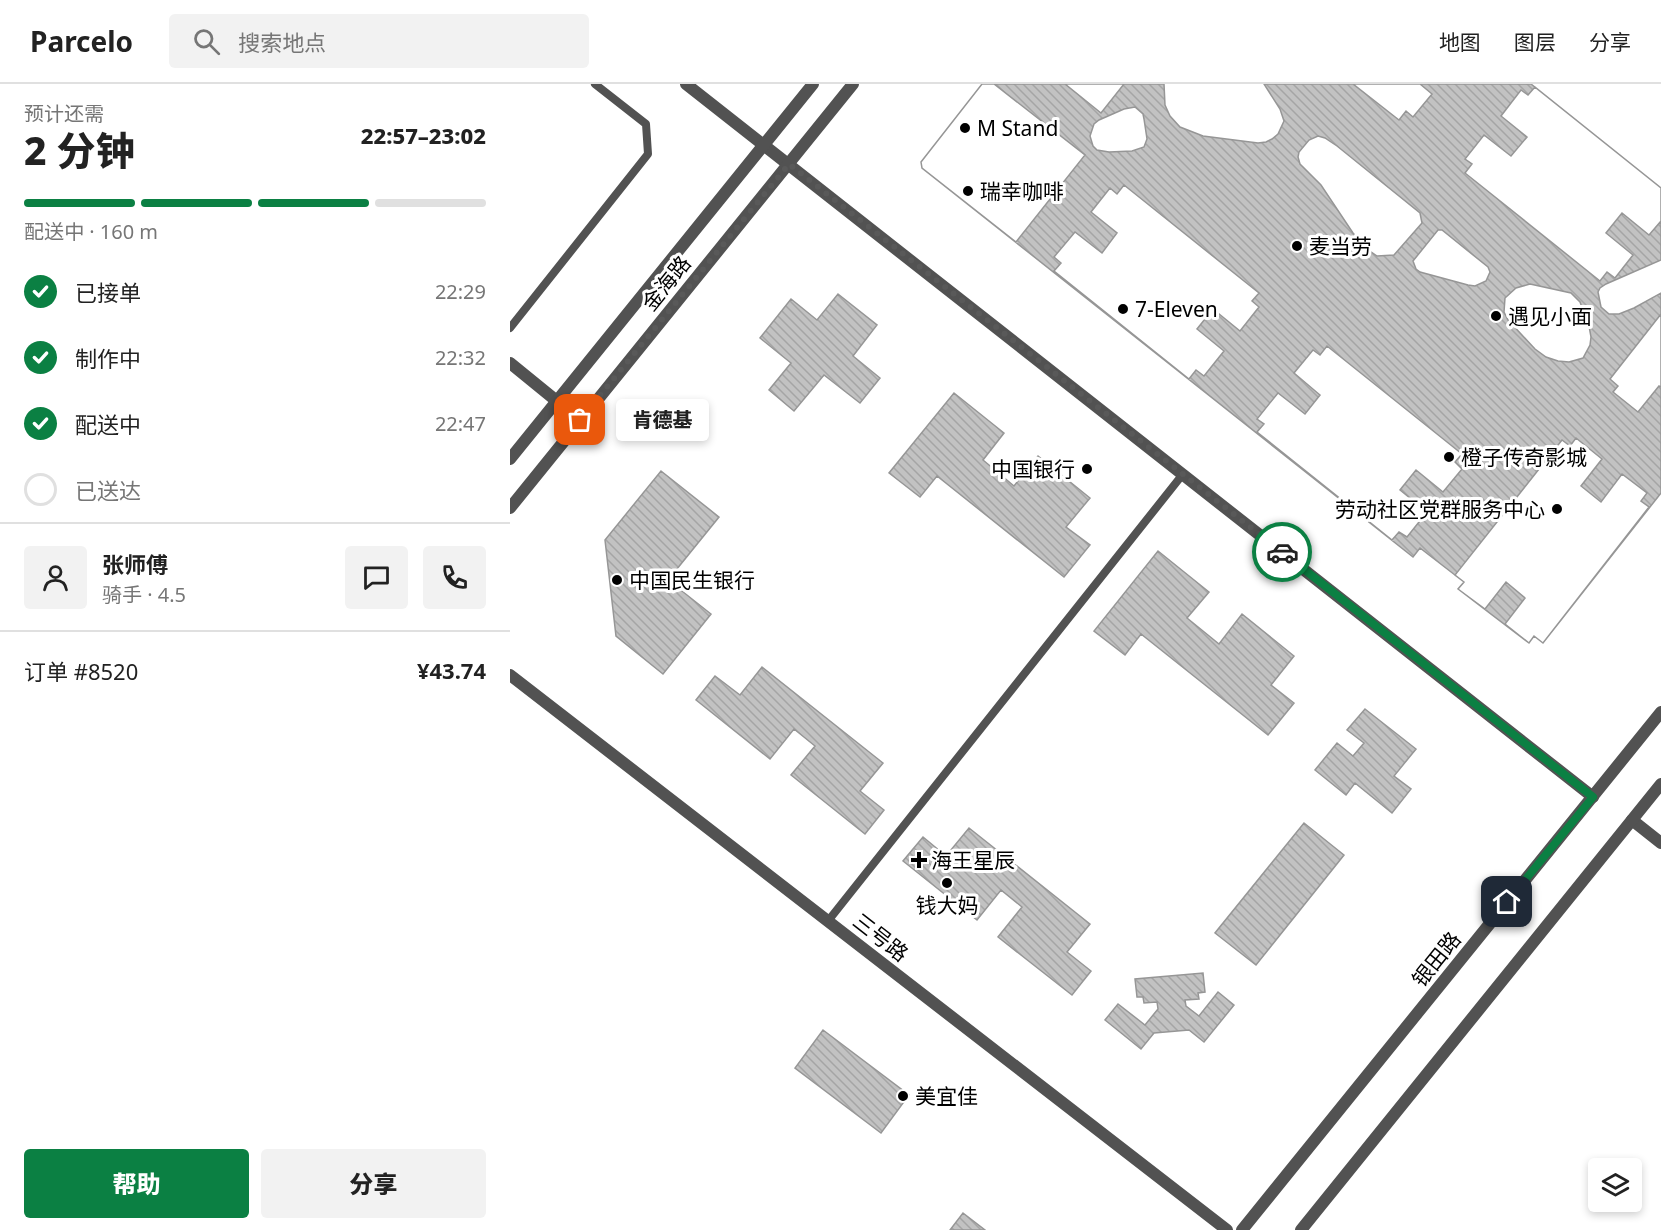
<!DOCTYPE html>
<html lang="zh">
<meta charset="utf-8">
<style>
:root{--surface:#fff;--page:#f2f2f2;--text:#222;--muted:#767676;--line:#e0e0e0;--accent:#0b8043}
body{margin:0;font-family:"Noto Sans","Noto Sans SC",sans-serif;background:var(--page);color:var(--text);height:100vh;display:flex;flex-direction:column;font-size:22px;white-space:nowrap}
*{box-sizing:border-box;margin:0}
p{font-size:20px;color:var(--muted)}
.icon{flex:none;width:33px;height:33px;fill:none;stroke:currentColor;stroke-width:2;stroke-linecap:round;stroke-linejoin:round}
.map{position:relative;flex:1;overflow:hidden}
.sheet{display:flex;flex-direction:column;background:var(--surface);width:510px}
.sheet>*{flex:none}
.buttons{position:absolute;left:1078px;top:1074px;display:grid;gap:12px}
.buttons a{display:grid;place-items:center;width:54px;height:54px;border-radius:6px;background:var(--surface);box-shadow:0 3px 9px #0003;font-size:30px}
.pin{position:absolute;display:grid;place-items:center;width:51px;height:51px;color:#fff;margin:-26px;border-radius:12px;box-shadow:0 3px 9px #0006}
.courier{position:absolute;display:grid;place-items:center;width:60px;height:60px;margin:-30px;border:4px solid #0b8043;border-radius:50%;background:#fff;color:#222;box-shadow:0 2px 8px #0007}
.bubble{position:absolute;height:42px;border-radius:6px;background:var(--surface);box-shadow:0 3px 9px #0003;font-size:20px;font-weight:800;line-height:42px;text-align:center}
.headline em{font-style:normal;font-weight:800}
.headline div{display:flex;flex-direction:column-reverse}
.headline{display:flex;align-items:center;justify-content:space-between;height:102px;padding:0 24px}
h1{font-size:39px;font-weight:800;line-height:45px}
.bar{display:grid;grid-template-columns:repeat(4,1fr);gap:9px 6px;align-content:center;height:72px;padding:0 24px}
.bar i{height:8px;border-radius:4px;background:var(--line)}
.bar .on{background:var(--accent)}
.bar p{grid-column:span 4}
.line{display:flex;align-items:center;gap:15px;padding:0 24px;border-top:2px solid var(--line)}
.line div{flex:1}
.round{display:grid;place-items:center;flex:none;width:63px;height:63px;border-radius:6px;background:var(--page)}
ol{padding:0 24px;list-style:none}
li{display:flex;align-items:center;gap:18px;height:66px}
li p{margin-inline-start:auto}
li .icon{padding:6px;border-radius:50%;background:var(--accent);color:#fff;stroke-width:4}
li:last-child{color:var(--muted)}
li i{width:33px;height:33px;border:3px solid var(--line);border-radius:50%}
.action{display:flex;gap:12px;margin-top:auto;padding:12px 24px}
.action a{flex:1;height:69px;border-radius:6px;background:var(--accent);color:#fff;font-size:24px;font-weight:800;line-height:69px;text-align:center}
.action a+a{background:var(--page);color:var(--text)}
header{display:flex;align-items:center;gap:36px;box-sizing:border-box;height:84px;padding:0 30px;background:var(--surface);border-bottom:2px solid var(--line)}
header strong{font-size:28px}
nav{display:flex;gap:33px;margin-inline-start:auto;font-size:21px}
.search{width:420px;height:54px;background:var(--page);display:flex;align-items:center;gap:15px;box-sizing:border-box;padding:0 21px;border-radius:6px;color:var(--muted);font-size:22px}
main{display:flex;flex:1;min-height:0}
.map>svg:first-child{display:block}
.building{fill:url(#building-back-hatch);stroke:#969696;stroke-width:1.5;fill-rule:evenodd}
.lines{fill:none;stroke-linecap:round;stroke-linejoin:round}
.service{stroke:#525252;stroke-width:8}
.minor{stroke:#525252;stroke-width:12}
.tertiary{stroke:#525252;stroke-width:12}
.done{stroke:#595959;stroke-width:6;stroke-dasharray:0 10.8}
.route{stroke:#0b8043;stroke-width:8}
.poi-dot{fill:#000;stroke:#fff;stroke-width:2}
.labels{text-anchor:middle;dominant-baseline:central;stroke-width:6;stroke-linejoin:round;paint-order:stroke}
.poi-label{font-size:21px;fill:#000;stroke:#fff;text-anchor:start}
.street-label{font-size:21px;fill:#000;stroke:#fff}
</style>
<header>
<strong>Parcelo</strong>
<div class="search"><svg class="icon" aria-label="search" viewBox="0 0 24 24"><circle cx="10" cy="10" r="6"/><path d="M15 15l6 6"/></svg>搜索地点</div>
<nav><a>地图</a><a>图层</a><a>分享</a></nav>
</header>
<main>
<section class="sheet">
<div class="headline"><div><h1>2 分钟</h1><p>预计还需</p></div><em>22:57–23:02</em></div>
<div class="bar"><i class="on"></i><i class="on"></i><i class="on"></i><i></i><p>配送中 · 160 m</p></div>
<ol>
<li><svg class="icon" aria-label="check" viewBox="0 0 24 24"><path d="M5 12l5 5 9-10"/></svg>已接单<p>22:29</p></li>
<li><svg class="icon" aria-label="check" viewBox="0 0 24 24"><path d="M5 12l5 5 9-10"/></svg>制作中<p>22:32</p></li>
<li><svg class="icon" aria-label="check" viewBox="0 0 24 24"><path d="M5 12l5 5 9-10"/></svg>配送中<p>22:47</p></li>
<li><i></i>已送达</li>
</ol>
<div class="line" style="height:108px"><a class="round"><svg class="icon" aria-label="person" viewBox="0 0 24 24"><circle cx="12" cy="8" r="4"/><path d="M4 21q1-7 8-7t8 7"/></svg></a><div><b>张师傅</b><p>骑手 · 4.5</p></div><a class="round"><svg class="icon" aria-label="chat" viewBox="0 0 24 24"><path d="M4 5h16v11H9l-5 4z"/></svg></a><a class="round"><svg class="icon" aria-label="phone" viewBox="0 0 24 24"><path d="M5 4h4l2 5-3 2q2 4 5 5l2-3 5 2v4C11 20 4 13 5 4z"/></svg></a></div>
<div class="line" style="height:78px"><div>订单 #8520</div><b>¥43.74</b></div>
<div class="action"><a>帮助</a><a>分享</a></div>
</section>
<div class="map">
<svg width="1151" height="1146" viewBox="0 0 1151 1146">
<defs>
<pattern id="building-back-hatch" width="6" height="6" patternUnits="userSpaceOnUse" patternTransform="scale(1.5)"><rect width="6" height="6" fill="#c2c2c2"/><path d="M-1 5l2 2M0 0l6 6M5-1l2 2" fill="none" stroke="#a5a5a5"/></pattern>
</defs>
<rect width="100%" height="100%" fill="#fff"/>
<path class="building" d="M472 0H654L655 21 660 32 670 43 693 52 748 59 756 58 762 55 768 50 774 37 770 25 754 0H1021L1151 104V176L1096 200 1090 204 1088 208 1091 223 1099 230H1109L1124 224 1151 209V409L1033 559 1024 552 1019 559 948 505 954 498 910 464 903 473 412 84 411 78ZM625 23 633 30 634 35 637 55 634 63 622 67 599 68 587 66 583 62 580 52 584 40 589 36 614 25ZM808 52 815 54 827 62 910 129 912 139 884 171 867 172 857 165 843 149 811 101 790 80 788 73 789 68 799 56ZM928 146H932L978 183 980 188 976 197 965 202 958 201 910 188 906 185 903 177ZM1020 200 1061 209 1070 218 1079 242 1081 253 1080 261 1073 274 1059 278 1048 277 1036 273 1025 265 998 236 994 228 995 214 1006 204Z
M472 0H484L575 71 506 158 412 84 411 78Z
M555 0H614L591 29Z
M843 0H910L922 10 903 33 896 27 889 36Z
M1025 3 1151 104V137L1139 151 1112 129 1096 149 1123 171 1105 194 1097 188 1090 197 955 89 962 80 955 75 974 51 1001 72 1017 53 991 32 1011 6 1018 11Z
M614 101 749 209 742 217 749 223 730 247 703 225 687 245 714 267 694 292 686 286 679 295 544 187 551 179 544 173 565 148 592 169 607 149 581 128 600 104 607 110Z
M328 210 367 241 343 272 370 294 350 319 314 291 284 327 259 306 281 279 250 254 281 215 307 236Z
M1151 230V303L1149 302 1128 328 1103 308 1108 302 1100 295Z
M817 262 952 370 945 378 952 385 933 408 906 386 890 406 917 428 897 453 889 448 882 456 747 348 754 340 747 335 768 309 795 330 810 311 784 289 803 266 810 271Z
M444 309 494 349 473 376 504 402 528 372 580 414 556 443 580 461 554 493 427 392 410 413 379 389Z
M1066 354 1092 375 1071 402 1091 418 1112 390 1137 409 1131 417 1139 423 1033 559 1024 552 1019 559 995 540 1015 514 996 498 975 525 948 505 954 498 945 491 1052 356 1060 362Z
M151 387 209 433 158 496 201 530 153 590 106 552 95 456Z
M648 467 699 508 677 534 709 560 732 530 784 572 761 601 784 619 758 651 631 550 615 571 584 547Z
M252 583 373 679 350 707 374 726 355 750 281 691 305 662 284 645 260 675 186 616 205 592 230 611Z
M855 625 906 665 884 692 901 705 882 729 845 699 836 711 805 686 827 659 843 672 854 659 837 646Z
M794 739 834 771 746 881 705 849Z
M459 744 580 840 557 868 581 887 562 911 488 853 512 823 491 806 467 836 393 777 413 753 436 772Z
M693 889 695 908 688 909 689 915 675 916 676 922 689 932 708 908 724 921 694 958 679 946 644 949 631 965 595 936 608 920 635 941 648 925 647 918 634 919 633 913H627L625 895Z
M313 946 399 1011 371 1049 285 984Z
M453 1129 475 1146H440Z"/>
<g class="lines">
<path class="service" d="M0 244 138 70 136 40 85 0
M318 837 673 390"/>
<path class="minor" d="M176 0 1083 713
M0 279 70 336
M0 591 717 1146
M1122 736 1151 759"/>
<path class="tertiary" d="M0 375 303 0
M0 424 343 0
M732 1146 1151 628
M791 1146 1151 700"/>
</g>
<g class="lines">
<path class="done" d="M70 336 279 80 772 468"/>
<path class="route" d="M772 468 1083 713 997 818"/>
</g>
<g class="poi-dot">
<circle cx="455" cy="44" r="6"/>
<circle cx="458" cy="107" r="6"/>
<circle cx="787" cy="162" r="6"/>
<circle cx="613" cy="225" r="6"/>
<circle cx="986" cy="232" r="6"/>
<circle cx="939" cy="373" r="6"/>
<circle cx="577" cy="385" r="6"/>
<circle cx="1047" cy="425" r="6"/>
<circle cx="107" cy="496" r="6"/>
<path d="M406 767h6v6h6v6h-6v6h-6v-6h-6v-6h6z"/>
<circle cx="437" cy="799" r="6"/>
<circle cx="393" cy="1012" r="6"/>
</g>
<g class="labels">
<g class="poi-label">
<text x="467" y="44">M Stand</text>
<text x="470" y="107">瑞幸咖啡</text>
<text x="799" y="162">麦当劳</text>
<text x="625" y="225">7-Eleven</text>
<text x="998" y="232">遇见小面</text>
<text x="951" y="373">橙子传奇影城</text>
<text x="565" y="385" text-anchor="end">中国银行</text>
<text x="1035" y="425" text-anchor="end">劳动社区党群服务中心</text>
<text x="119" y="496">中国民生银行</text>
<text x="421" y="776">海王星辰</text>
<text x="437" y="821" text-anchor="middle">钱大妈</text>
<text x="405" y="1012">美宜佳</text>
</g>
<g class="street-label">
<text transform="translate(156 199) rotate(-51)">金海路</text>
<text transform="translate(371 853) rotate(38)">三号路</text>
<text transform="translate(926 875) rotate(-51)">银田路</text>
</g>
</g>
</svg>
<div class="buttons">
<a><svg class="icon" aria-label="layers" viewBox="0 0 24 24"><path d="M12 4l9 5-9 5-9-5zM3 14l9 5 9-5"/></svg></a>
</div>
<div class="pin" style="left:70px;top:336px;background:#ea580c"><svg class="icon" aria-label="bag" viewBox="0 0 24 24"><path d="M5 8h14l-1 12H6zM9 8a3 3 0 0 1 6 0"/></svg></div>
<div class="pin" style="left:997px;top:818px;background:#1f2937"><svg class="icon" aria-label="home" viewBox="0 0 24 24"><path d="M3 11l9-7 9 7M6 9v11h12V9"/></svg></div>
<div class="courier" style="left:772px;top:468px"><svg class="icon" aria-label="car" viewBox="0 0 24 24"><path d="M5 17H2v-5l4-1 3-4h7l3 4 3 1v5h-3M9 17h6M6 11h13"/><circle cx="7" cy="17" r="2"/><circle cx="17" cy="17" r="2"/></svg></div>
<div class="bubble" style="left:106px;top:315px;width:93px">肯德基</div>
</div>
</main>
